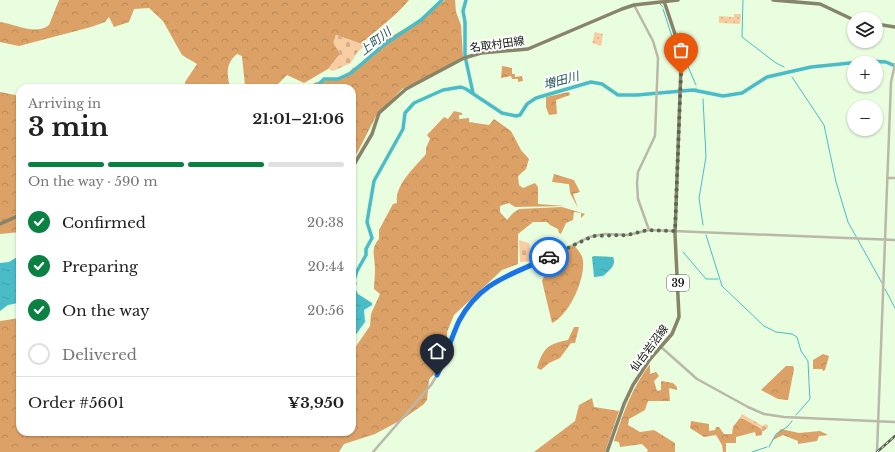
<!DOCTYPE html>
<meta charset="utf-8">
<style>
:root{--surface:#fff;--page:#f2f2f2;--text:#222;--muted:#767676;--line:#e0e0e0;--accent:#0b8043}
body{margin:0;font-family:"Libre Baskerville","Noto Sans JP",serif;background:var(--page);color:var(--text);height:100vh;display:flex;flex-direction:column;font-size:15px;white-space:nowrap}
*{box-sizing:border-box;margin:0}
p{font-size:13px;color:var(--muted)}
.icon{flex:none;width:22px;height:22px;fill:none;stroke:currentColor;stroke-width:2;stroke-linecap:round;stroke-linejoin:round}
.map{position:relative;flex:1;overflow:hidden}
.details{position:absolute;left:16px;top:84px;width:340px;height:352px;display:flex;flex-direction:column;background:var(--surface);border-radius:12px;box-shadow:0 1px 3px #0004}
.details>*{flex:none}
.tools{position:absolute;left:847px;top:12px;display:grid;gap:8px}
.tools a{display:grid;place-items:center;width:36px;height:36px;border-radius:50%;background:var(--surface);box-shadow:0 1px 3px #0004;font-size:20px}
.pin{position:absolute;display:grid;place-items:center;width:34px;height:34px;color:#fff;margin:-41px -17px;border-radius:50% 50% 50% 0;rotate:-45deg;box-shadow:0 0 4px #0007}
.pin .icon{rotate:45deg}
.courier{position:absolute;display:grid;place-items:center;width:40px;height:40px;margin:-20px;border:3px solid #1a73e8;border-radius:50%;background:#fff;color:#222;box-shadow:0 1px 5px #0007}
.summary em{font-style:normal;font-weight:800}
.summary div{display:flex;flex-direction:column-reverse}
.summary{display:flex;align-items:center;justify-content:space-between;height:68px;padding:0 12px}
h1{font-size:26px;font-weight:800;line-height:30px}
.bar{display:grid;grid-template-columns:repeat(4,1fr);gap:6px 4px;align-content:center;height:48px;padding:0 12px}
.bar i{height:5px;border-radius:3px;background:var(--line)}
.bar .selected{background:var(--accent)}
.bar p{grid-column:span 4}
.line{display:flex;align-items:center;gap:10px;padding:0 12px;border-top:1px solid var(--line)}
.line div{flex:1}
ol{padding:0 12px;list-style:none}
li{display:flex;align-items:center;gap:12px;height:44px}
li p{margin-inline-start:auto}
li .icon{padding:4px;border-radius:50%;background:var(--accent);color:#fff;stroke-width:4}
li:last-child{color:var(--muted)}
li i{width:22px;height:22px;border:2px solid var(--line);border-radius:50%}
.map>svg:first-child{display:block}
.grass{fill:url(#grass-dots)}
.forest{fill:url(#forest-crowns)}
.cemetery{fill:url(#cemetery-stones)}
.water{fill:url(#water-ripples)}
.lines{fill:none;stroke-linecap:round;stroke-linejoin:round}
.stream{stroke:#49bcc7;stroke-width:1}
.river{stroke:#49bcc7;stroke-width:3.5}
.minor{stroke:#bab8a9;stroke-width:2.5}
.major{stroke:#888469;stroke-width:3.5}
.rail-casing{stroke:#545e4e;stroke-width:2.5}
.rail{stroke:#fff;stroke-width:1;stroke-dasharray:3;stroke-linecap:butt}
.done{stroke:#5a6554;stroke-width:4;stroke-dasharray:0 7.2}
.route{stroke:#1a73e8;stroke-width:5}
.labels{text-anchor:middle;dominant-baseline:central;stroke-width:4;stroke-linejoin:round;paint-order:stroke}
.shield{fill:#fff;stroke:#565a53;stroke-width:1}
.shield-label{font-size:10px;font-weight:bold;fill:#0d1309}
.street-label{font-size:11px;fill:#0d1309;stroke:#fff}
.water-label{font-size:12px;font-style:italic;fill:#1e4f54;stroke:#fff}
</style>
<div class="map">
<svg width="895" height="452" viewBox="0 0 895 452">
<defs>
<pattern id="grass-dots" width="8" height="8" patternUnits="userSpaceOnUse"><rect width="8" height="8" fill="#f9cda2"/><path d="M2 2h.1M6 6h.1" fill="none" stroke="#d4af8a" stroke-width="1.8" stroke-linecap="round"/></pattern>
<pattern id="forest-crowns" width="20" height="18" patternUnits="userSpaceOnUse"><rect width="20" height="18" fill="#dca166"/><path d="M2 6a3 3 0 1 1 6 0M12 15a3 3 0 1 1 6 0" fill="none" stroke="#bc8a57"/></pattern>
<pattern id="cemetery-stones" width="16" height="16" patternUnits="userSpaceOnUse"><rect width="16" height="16" fill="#f9cda2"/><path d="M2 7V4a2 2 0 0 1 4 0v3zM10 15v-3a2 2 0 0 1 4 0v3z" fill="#d4af8a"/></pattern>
<pattern id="water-ripples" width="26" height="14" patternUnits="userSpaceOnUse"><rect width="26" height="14" fill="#49bcc7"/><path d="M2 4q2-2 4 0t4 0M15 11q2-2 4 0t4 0" fill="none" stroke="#3fa1aa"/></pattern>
</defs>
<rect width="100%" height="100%" fill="#e9fddf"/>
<path class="grass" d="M734 14H741L740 24 719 23V16L734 17Z
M595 32 603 34 601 46 592 43Z"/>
<path class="forest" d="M59 0H409C395 17 377 29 361 44L336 35 334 43 340 54 328 69 304 83 287 75 274 88H248L245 86 242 56 237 54C225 64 227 74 230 88H185V82L197 64 182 55 163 21 149 8 134 9 129 22 114 27 109 17 105 22 91 27 19 46 0 42V22C15 24 36 36 49 25Z
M445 0H455L456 12 461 25 463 57 437 72 402 89 376 116 352 163V88H304L317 82 344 77 353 68 360 65 387 39 418 21Z
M502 66 512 68V74H515V77L522 76 523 81 518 82V79H512L511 76 501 78Z
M0 92 20 96V232L0 234Z
M569 92 570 95 556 100 557 114 549 115 546 107V97Z
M454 111 462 113V115H459V119L469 118V122L489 125 494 119 511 131 521 150 529 159 526 169 518 176 519 185 523 188 535 183 538 187V204L565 206 515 207 509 203 500 206V212L507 220 513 213 519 209 562 207 585 214 581 218V213L574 212 573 220 566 223 561 234 559 233 558 229 550 225 547 222H533L518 234V264L502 270 454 315 447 332V337L454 351V356L448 364 431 377 429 380 427 400 424 404 403 419 375 434 344 444 339 452H0V321L20 318V432H352V352L370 326 371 314 380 294 374 289C374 283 375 276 375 269 375 257 370 249 379 239V230L393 204 397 203C394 185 416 166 426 154V148L430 139 427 135 444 117 448 119Z
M554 174 574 180 580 192 573 194 578 208 570 193 569 184 552 182Z
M574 245C578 251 582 253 583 261 585 280 569 315 552 323L542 281 546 272 542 263Z
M574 327H579L575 343H571L560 358 549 363 541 370 537 368C543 348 548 344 568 340Z
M823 354 829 356 825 370 823 371 822 369H813V360Z
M650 364V374L656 372 659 376 654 381 657 391 661 390V381L673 383 677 387V390L669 388 670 401H648L645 410 629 419 628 425 640 432 654 430 675 443V452H647L648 450 642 444 620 447 619 442 614 441C623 413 632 388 650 364Z
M786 366H793L794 369 788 400 778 399 761 390Z
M592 398 594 407 619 411 605 452H534L575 421 579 405Z
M739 419H744L762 429V435L756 436 755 432 736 437V443H726V452H723L722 445 716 435 704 437 690 428 691 421 709 424V431L715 430 716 427H719L724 434H732L733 427Z
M781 429 799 433 820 431 828 435 819 436 817 441 798 444V441L783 435 771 441Z"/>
<path class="cemetery" d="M336 35 365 45 356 54 351 63 333 71 328 69 340 54 333 43Z
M519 240 529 243 532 261 520 262Z
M742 414 763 426 765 424 768 425V428L762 432 761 429 744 419H739Z"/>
<path class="water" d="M594 256 613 257C617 265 609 271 603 276L594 277 592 257Z
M17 257H20V300L18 303 8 305 0 311V263L9 262Z
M352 280 357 283 355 288 358 294 372 303V305L364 310 365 322 352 340Z"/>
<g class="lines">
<path class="stream" d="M743 0 742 37 776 63 784 67
M660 4 663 7
M663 9 676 49
M683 55 696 85
M792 77 824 125 836 182 848 222 882 283
M696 88V90
M703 99 706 157 699 198 703 225
M706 235 722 286 764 326 776 332 792 334 797 337 801 351 808 361 809 382
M683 252 706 279H718
M885 289 895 308
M796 415 810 399 809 383
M769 447 776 434 787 427 792 421
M752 452 767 447"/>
<path class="river" d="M466 0 463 11 465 22V56L473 93
M315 88 324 79H338L351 73 385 44 421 20 442 0
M352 286 357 271 366 255V249L372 238 367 222 374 181 403 129 405 113 414 103 443 90 461 87 466 89 502 113 516 116 520 115 527 104 536 98 591 82 602 84 618 95H637L693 90 723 96 742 93 767 77 811 67 870 61 886 62 895 66"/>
<path class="minor" d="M634 5 653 41 658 58 655 136 638 172 637 183 638 199 649 230
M887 178H895
M661 347 697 379 748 407 764 414 784 417 895 422
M373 452 431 385 442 367 456 328 464 312 472 302 488 286 507 275 539 262 589 237 605 234 628 235 649 230 895 240
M877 452 891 82 895 64"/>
<path class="major" d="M773 0 820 4 854 20
M876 24 895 27
M352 168 372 134 379 113 406 89 464 58 481 53 528 49 622 9 634 5 678 0
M0 224 20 215
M607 452 624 404 633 385 650 359 672 334 679 317 675 234 681 66 675 34 664 1"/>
<defs>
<path id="rail" d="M877 452 895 436"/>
</defs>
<use href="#rail" class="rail-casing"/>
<use href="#rail" class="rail"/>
</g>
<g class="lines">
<path class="done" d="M549 257 593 236 628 235 648 230 675 231 681 74"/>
<path class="route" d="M437 375C446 358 451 338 459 321 480 281 512 275 549 257"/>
</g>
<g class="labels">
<rect class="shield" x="667" y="275" width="22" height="16" rx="3"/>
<g class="shield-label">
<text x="678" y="283">39</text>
</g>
<g class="street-label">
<text transform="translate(497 44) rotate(-8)">名取村田線</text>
<text transform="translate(649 348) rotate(-53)">仙台岩沼線</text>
</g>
<g class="water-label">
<text transform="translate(375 41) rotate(-38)">上町川</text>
<text transform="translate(561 80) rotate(-15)">増田川</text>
</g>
</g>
</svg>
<div class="tools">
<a><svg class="icon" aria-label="layers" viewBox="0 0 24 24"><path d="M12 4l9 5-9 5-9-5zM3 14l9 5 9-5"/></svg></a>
<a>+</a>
<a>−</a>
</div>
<div class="pin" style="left:681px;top:74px;background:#ea580c"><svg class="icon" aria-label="bag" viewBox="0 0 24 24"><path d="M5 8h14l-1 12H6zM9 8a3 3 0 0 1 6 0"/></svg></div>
<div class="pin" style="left:437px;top:375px;background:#1f2937"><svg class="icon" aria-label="home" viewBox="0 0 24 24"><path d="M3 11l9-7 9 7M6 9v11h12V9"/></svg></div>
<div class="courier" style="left:549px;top:257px"><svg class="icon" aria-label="car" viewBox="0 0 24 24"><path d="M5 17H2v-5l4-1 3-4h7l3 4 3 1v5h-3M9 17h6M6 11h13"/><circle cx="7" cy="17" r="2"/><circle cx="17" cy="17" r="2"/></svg></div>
<section class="details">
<div class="summary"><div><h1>3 min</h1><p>Arriving in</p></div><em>21:01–21:06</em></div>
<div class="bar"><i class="selected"></i><i class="selected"></i><i class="selected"></i><i></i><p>On the way · 590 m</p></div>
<ol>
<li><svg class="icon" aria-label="check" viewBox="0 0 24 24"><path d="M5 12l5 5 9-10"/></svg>Confirmed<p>20:38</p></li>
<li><svg class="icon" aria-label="check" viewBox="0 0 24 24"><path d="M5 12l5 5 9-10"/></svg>Preparing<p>20:44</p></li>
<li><svg class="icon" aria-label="check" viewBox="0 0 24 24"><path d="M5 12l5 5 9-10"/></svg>On the way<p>20:56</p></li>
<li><i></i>Delivered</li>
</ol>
<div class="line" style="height:52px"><div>Order #5601</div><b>¥3,950</b></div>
</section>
</div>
